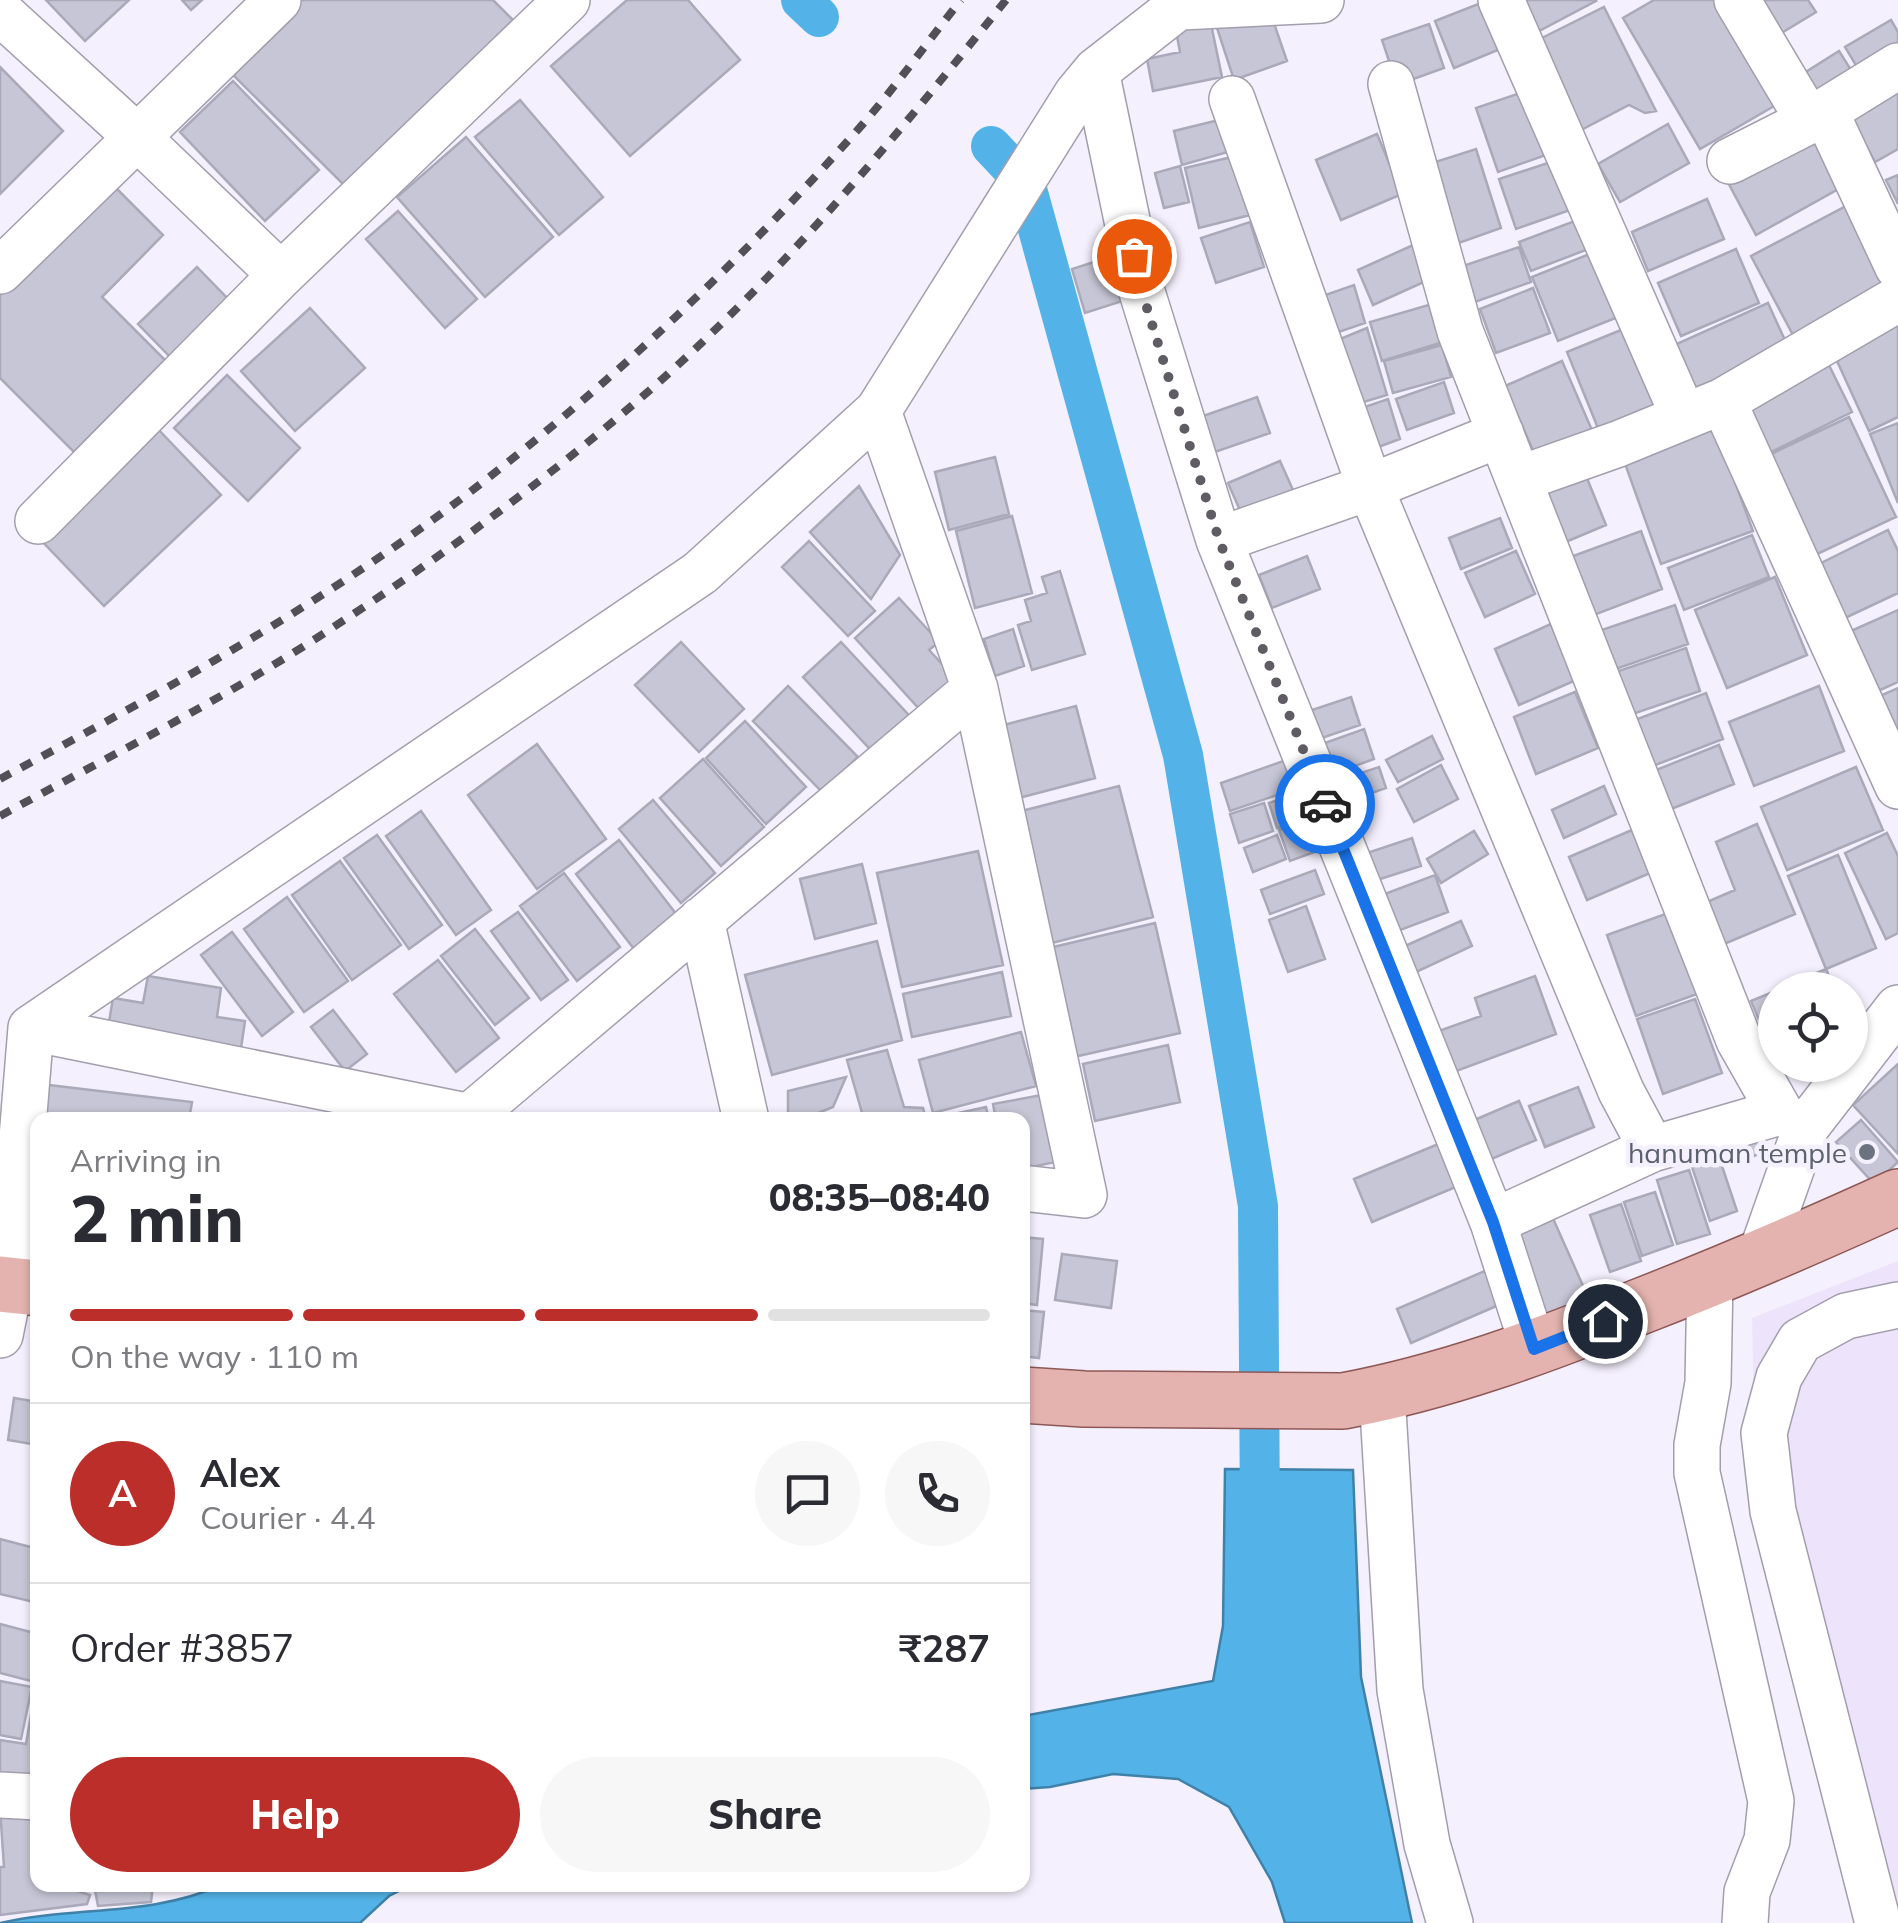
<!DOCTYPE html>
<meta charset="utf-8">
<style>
:root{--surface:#fff;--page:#f7f7f7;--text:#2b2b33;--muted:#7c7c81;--line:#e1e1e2;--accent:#bc2e2a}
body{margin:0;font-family:Mulish,sans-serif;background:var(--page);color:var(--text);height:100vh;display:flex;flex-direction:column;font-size:38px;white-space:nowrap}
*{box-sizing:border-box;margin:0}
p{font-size:32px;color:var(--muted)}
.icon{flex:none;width:55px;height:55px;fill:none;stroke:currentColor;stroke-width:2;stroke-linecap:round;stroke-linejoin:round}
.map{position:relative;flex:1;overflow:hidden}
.details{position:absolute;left:30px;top:1112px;width:1000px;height:780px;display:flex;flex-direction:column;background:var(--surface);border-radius:20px;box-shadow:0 2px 8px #0004}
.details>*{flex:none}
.tools{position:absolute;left:1758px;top:972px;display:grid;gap:20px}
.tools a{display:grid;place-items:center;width:110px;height:110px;border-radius:50%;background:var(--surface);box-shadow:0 2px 8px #0004;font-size:50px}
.pin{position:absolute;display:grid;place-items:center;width:85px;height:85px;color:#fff;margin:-42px;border:5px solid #fff;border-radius:50%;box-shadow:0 2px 10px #0007}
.courier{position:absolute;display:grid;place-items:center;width:100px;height:100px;margin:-50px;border:8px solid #1a73e8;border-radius:50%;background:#fff;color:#222;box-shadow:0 2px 12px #0007}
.head em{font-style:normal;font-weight:800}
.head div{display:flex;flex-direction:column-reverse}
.head{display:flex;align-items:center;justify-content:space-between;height:170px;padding:0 40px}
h1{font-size:65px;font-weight:800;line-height:75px}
.bar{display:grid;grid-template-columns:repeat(4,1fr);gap:15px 10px;align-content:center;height:120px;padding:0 40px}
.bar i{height:12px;border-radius:8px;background:var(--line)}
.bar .active{background:var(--accent)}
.bar p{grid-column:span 4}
.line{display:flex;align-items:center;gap:25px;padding:0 40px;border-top:2px solid var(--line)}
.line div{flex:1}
.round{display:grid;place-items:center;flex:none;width:105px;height:105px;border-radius:52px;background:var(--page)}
.action{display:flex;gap:20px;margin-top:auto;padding:20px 40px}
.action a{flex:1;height:115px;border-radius:60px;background:var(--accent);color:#fff;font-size:40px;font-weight:800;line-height:115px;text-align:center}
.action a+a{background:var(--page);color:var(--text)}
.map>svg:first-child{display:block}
.built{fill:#ede4fb}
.water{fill:#53b3e8;stroke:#3f81a8;stroke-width:2.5}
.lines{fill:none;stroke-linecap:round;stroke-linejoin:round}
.canal{stroke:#53b3e8;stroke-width:40}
.building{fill:#c7c6d6;stroke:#aaa9b9;stroke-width:2.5}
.minor-casing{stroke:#a39ead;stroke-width:48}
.major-casing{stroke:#8e5856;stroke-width:58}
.minor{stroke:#fff;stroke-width:45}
.major{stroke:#e4b3af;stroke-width:55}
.rail{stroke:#524f57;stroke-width:8;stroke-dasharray:12 12;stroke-linecap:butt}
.done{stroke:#605c64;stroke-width:10;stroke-dasharray:0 18}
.route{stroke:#1a73e8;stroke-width:12}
.worship-dot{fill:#6b7280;stroke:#f5f0fd;stroke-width:4}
.labels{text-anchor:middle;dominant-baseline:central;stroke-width:9;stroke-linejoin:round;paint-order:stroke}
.worship-label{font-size:28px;fill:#5b616d;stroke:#f5f0fd;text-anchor:end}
</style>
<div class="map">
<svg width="1898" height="1923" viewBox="0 0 1898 1923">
<rect width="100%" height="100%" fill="#f5f0fd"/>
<path class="built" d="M1898 1261V1923L1756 1521 1752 1318Z"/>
<path class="water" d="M1225 1469 1353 1470 1361 1677 1412 1923H1285L1272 1882 1229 1807 1178 1779 1113 1774 1050 1787 1023 1789V1716L1213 1681 1223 1626Z
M221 1885H411L389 1896 360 1923H0C72 1906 151 1917 221 1885Z"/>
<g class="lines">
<path class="canal" d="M801 0 819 17
M991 146 1025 182 1183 755 1258 1206 1260 1521"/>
</g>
<path class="building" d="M46 0H129L85 41Z
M182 0H202L191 10Z
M297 0H493L513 20 347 188 228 70Z
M627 0H688L740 60 630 156 551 66Z
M1523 0H1595L1596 1 1539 31Z
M1654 0H1722L1781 102 1700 149 1623 18Z
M1740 0H1808L1816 12 1765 43Z
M1486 1 1505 47 1454 68 1435 21Z
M1604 7 1656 111 1645 113 1629 105 1581 130 1536 41Z
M1269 9 1287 61 1234 80 1217 28Z
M1891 20 1898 32V56L1863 77 1845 47Z
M1211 24 1222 77 1153 91 1147 59 1180 52 1176 31Z
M1429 24 1444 68 1397 85 1382 40Z
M1839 51 1858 81 1809 112 1790 82Z
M0 67 63 131 0 194Z
M1898 75V149L1875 162 1844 106Z
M233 81 319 170 265 221 180 132Z
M1535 88 1557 151 1498 172 1476 108Z
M520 100 603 197 559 235 475 137Z
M1227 118 1235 150 1182 165 1174 131Z
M1819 123 1851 182 1756 235 1724 175Z
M1668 124 1689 163 1620 202 1598 164Z
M1377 134 1402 194 1341 220 1316 160Z
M466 137 553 237 485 297 397 197Z
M1476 149 1501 228 1456 244 1429 164Z
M1236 156 1250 215 1199 228 1185 168Z
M1557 160 1573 209 1516 229 1499 179Z
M1180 166 1189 202 1164 208 1155 173Z
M1898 175V204L1886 180Z
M106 178 163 235 102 297 165 360 74 452 0 378V284Z
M1707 199 1724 239 1648 271 1632 232Z
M1850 204 1892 283 1793 335 1751 256Z
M398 211 477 299 445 328 366 239Z
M1580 219 1591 248 1531 271 1519 242Z
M1250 222 1264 267 1216 283 1201 238Z
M1422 241 1437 276 1373 305 1358 270Z
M1519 247 1531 282 1475 302 1463 266Z
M1736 249 1759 303 1681 336 1658 283Z
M1125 252 1138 296 1085 313 1072 269Z
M1592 253 1618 317 1558 341 1532 277Z
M197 267 233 304 175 362 138 324Z
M1354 285 1365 323 1327 336 1311 300Z
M1533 288 1550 333 1496 353 1480 309Z
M1768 303 1788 347 1693 391 1672 346Z
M1432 304 1443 342 1382 361 1370 322Z
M310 308 365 368 295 431 241 371Z
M1898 319V417L1869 431 1832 350Z
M1367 328 1387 395 1347 407 1328 344Z
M1626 328 1659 409 1600 433 1567 352Z
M1442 345 1451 377 1393 393 1384 361Z
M1826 359 1852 412 1769 453 1743 399Z
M1562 361 1598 444 1541 469 1505 386Z
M227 375 300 448 248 501 174 428Z
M1444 382 1454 413 1407 430 1396 399Z
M1257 397 1270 433 1215 452 1203 416Z
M1388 399 1400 439 1362 453 1350 412Z
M1849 417 1896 517 1815 555 1769 455Z
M1898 423V503L1870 434Z
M1714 425 1753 531 1661 564 1623 458Z
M155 426 221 495 104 606 38 537Z
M995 457 1009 514 949 530 935 472Z
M1280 461 1298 501 1246 524 1228 483Z
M1580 461 1606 525 1556 546 1530 481Z
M859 486 900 555 871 599 810 532Z
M1012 516 1032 593 975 608 956 531Z
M1500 518 1512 548 1461 569 1449 538Z
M1888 530 1898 551V593L1845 618 1819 564Z
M1641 531 1662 589 1586 618 1565 559Z
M1752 535 1769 577 1684 610 1668 568Z
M809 541 875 611 848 636 782 567Z
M1516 551 1535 594 1485 617 1465 573Z
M1307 556 1320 589 1272 608 1259 575Z
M1060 571 1085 654 1032 670 1018 625 1031 621 1025 600 1047 593 1042 577Z
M1775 577 1807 655 1727 688 1695 610Z
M899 598 939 642 929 650 956 679 921 711 855 638Z
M1675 605 1688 644 1607 672 1593 633Z
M1898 610V682L1878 691 1851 631Z
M1551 624 1576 680 1519 705 1495 649Z
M1013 629 1024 666 995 676 984 639Z
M681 642 744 709 699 752 635 685Z
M841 642 918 725 880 760 803 677Z
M1686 648 1700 691 1624 717 1610 674Z
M788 686 858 757 822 792 753 721Z
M1819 686 1844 751 1754 786 1729 722Z
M1898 688V735L1880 696Z
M1575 692 1598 748 1536 774 1514 717Z
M1706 693 1723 739 1645 769 1627 723Z
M1351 697 1360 725 1319 739 1309 711Z
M1076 706 1095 778 1019 798 1000 726Z
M745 721 806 787 766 824 706 758Z
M1364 729 1374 759 1333 774 1322 744Z
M1432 736 1443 759 1398 782 1386 760Z
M537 744 606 839 537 889 468 795Z
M1719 745 1734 784 1666 811 1651 772Z
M703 759 764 827 721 866 660 798Z
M1289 759 1298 788 1230 811 1221 783Z
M1441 765 1458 799 1414 822 1397 789Z
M1379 767 1386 788 1344 803 1337 781Z
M1856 767 1883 830 1787 870 1761 807Z
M1119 786 1153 917 1052 943 1018 812Z
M1604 786 1616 814 1564 838 1552 810Z
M1305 791 1314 816 1277 828 1269 803Z
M653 800 715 873 681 903 619 829Z
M1264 803 1273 831 1239 843 1230 814Z
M421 811 491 910 456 935 386 836Z
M1320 816 1331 846 1290 861 1279 830Z
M1757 824 1795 914 1724 944 1707 902 1735 890 1716 842Z
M1632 830 1650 873 1587 900 1569 857Z
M1474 831 1488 854 1441 883 1427 859Z
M1887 833 1898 856V933L1886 939 1845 853Z
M377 835 442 925 409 949 344 858Z
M1277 835 1286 859 1253 872 1244 848Z
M1412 838 1421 866 1371 882 1361 855Z
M619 840 677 915 634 949 576 874Z
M978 851 1003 965 902 987 877 873Z
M1838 855 1876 948 1826 969 1788 876Z
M340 861 401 945 352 980 292 895Z
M862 864 876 923 815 939 800 879Z
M1315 870 1324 894 1270 914 1261 890Z
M564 873 620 947 577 981 520 906Z
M1435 875 1448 912 1395 932 1382 895Z
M287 897 348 981 304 1012 244 929Z
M1306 906 1325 959 1288 972 1269 920Z
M518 912 568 980 541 1000 491 931Z
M1668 913 1697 994 1636 1016 1607 935Z
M1461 921 1472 946 1416 972 1405 946Z
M1155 923 1180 1033 1074 1057 1049 948Z
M475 929 529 998 495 1025 441 956Z
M232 932 293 1012 262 1036 201 955Z
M877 941 902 1040 772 1075 745 975Z
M438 960 499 1038 456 1072 394 994Z
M1826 969 1835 990H1777Z
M1002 972 1011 1016 912 1037 903 994Z
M148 976 221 988 217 1017 245 1021 240 1055 107 1034 113 998 143 1003Z
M1535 976 1556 1034 1451 1073 1436 1032 1481 1016 1475 998Z
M1775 991V1058L1751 1001Z
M1695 999 1722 1073 1663 1094 1637 1019Z
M333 1010 367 1054 345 1071 311 1027Z
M1021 1032 1036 1086 933 1113 919 1060Z
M1168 1045 1180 1102 1095 1121 1083 1064Z
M887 1050 904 1107 923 1108 926 1120H864L847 1060Z
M1898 1064V1154L1853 1105Z
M846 1077 833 1107 801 1120H788V1091Z
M49 1085 192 1102 189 1120H45Z
M1578 1087 1594 1127 1545 1147 1529 1106Z
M1042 1095 1055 1162 1022 1169V1120H996L993 1104Z
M1519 1101 1536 1140 1482 1163 1465 1124Z
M986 1107 989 1120H932L931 1119Z
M1861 1120 1898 1162 1874 1184 1836 1142Z
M1759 1127 1768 1150 1737 1163 1728 1140Z
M1453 1138 1470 1181 1372 1222 1354 1179Z
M1717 1151 1737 1211 1710 1221 1690 1161Z
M1689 1170 1710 1234 1677 1244 1657 1180Z
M1655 1192 1673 1245 1642 1256 1624 1202Z
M1621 1204 1641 1261 1610 1272 1590 1215Z
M1551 1214 1588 1297 1547 1315 1510 1233Z
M1022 1237 1043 1239 1037 1305 1022 1303Z
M1062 1254 1117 1261 1111 1308 1055 1300Z
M1494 1267 1508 1301 1411 1343 1397 1309Z
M1022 1310 1044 1312 1039 1358 1022 1356Z
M14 1398 38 1402V1445L8 1440Z
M0 1539 38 1549V1603L0 1594Z
M0 1624 38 1634V1662L31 1681 0 1673Z
M0 1681 32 1687 21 1739 0 1735Z
M34 1697H38V1787L0 1781V1740L26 1744Z
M38 1804V1885H58L90 1895 87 1904 0 1915V1867H4L0 1808Z
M94 1885H153L151 1902 98 1906Z"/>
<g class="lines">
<defs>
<path id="minor" d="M1501 0 1683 415
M1737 0 1809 121 1825 111
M1181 7 1321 0
M0 12 139 139 281 275 567 0
M1898 66 1825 111 1898 267
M1096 71 1142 292 1219 540 1493 1222 1534 1349
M1391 84 1460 331 1739 1040 1780 1112 1652 1149
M1232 99 1370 487 1621 1091 1652 1149 1493 1222
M1730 161 1809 121
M0 271 278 0
M1723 401 1898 786
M878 411 975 689 1084 1195 1022 1188
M1519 479 1618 444 1723 401 1898 299
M38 521 281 275
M1219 540 1370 487 1501 434
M701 920 746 1120
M31 1028 486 1120
M468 1118 975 689
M1759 1260 1806 1127 1898 1008
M1710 1279 1708 1383 1697 1445V1473L1771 1801 1767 1840 1747 1892 1745 1923
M0 1335 10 1285 31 1028 700 573 878 411 1077 94 1096 71 1187 0
M1382 1394 1400 1690 1427 1844 1450 1923
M0 1795 38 1797
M1878 1923 1773 1511 1764 1433 1779 1377 1800 1341 1846 1316 1898 1305"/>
<path id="major" d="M0 1284 38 1288
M1022 1395 1084 1399 1343 1401C1445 1382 1543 1346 1639 1307 1727 1273 1812 1236 1898 1197"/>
</defs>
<use href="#minor" class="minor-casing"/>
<use href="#major" class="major-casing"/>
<use href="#minor" class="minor"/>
<use href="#major" class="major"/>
<path class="rail" d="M0 779C166 690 334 598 483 482 620 375 747 255 862 125 897 85 928 41 961 0
M0 816C110 756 224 699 329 630 440 558 550 477 650 390 783 273 895 138 1006 0"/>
</g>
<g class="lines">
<path class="done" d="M1134 256 1142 292 1219 540 1325 804"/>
<path class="route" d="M1325 804 1493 1222 1534 1349 1605 1321"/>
</g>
<circle class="worship-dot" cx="1867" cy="1152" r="10"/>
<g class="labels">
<g class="worship-label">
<text x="1847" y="1152">hanuman temple</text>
</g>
</g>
</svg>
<div class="tools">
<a><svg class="icon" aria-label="locate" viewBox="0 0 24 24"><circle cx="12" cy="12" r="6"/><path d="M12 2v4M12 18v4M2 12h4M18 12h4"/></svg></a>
</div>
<div class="pin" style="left:1134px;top:256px;background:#ea580c"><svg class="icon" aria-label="bag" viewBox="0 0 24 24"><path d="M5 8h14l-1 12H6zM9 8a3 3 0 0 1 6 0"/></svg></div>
<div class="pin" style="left:1605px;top:1321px;background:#1f2937"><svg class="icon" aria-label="home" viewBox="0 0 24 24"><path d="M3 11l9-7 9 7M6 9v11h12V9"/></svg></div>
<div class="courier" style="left:1325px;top:804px"><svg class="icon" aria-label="car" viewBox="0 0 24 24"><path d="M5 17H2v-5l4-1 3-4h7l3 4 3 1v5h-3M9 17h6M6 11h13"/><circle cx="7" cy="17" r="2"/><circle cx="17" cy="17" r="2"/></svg></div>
<section class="details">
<div class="head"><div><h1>2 min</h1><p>Arriving in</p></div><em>08:35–08:40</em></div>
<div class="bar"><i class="active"></i><i class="active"></i><i class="active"></i><i></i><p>On the way · 110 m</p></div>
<div class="line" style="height:180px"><b class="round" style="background:var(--accent);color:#fff">A</b><div><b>Alex</b><p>Courier · 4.4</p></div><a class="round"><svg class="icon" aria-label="chat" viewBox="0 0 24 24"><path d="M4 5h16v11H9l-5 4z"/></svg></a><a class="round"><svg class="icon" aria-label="phone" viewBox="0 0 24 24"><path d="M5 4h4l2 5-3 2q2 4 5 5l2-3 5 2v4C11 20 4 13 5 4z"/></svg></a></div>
<div class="line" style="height:130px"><div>Order #3857</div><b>₹287</b></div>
<div class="action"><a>Help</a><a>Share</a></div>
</section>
</div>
